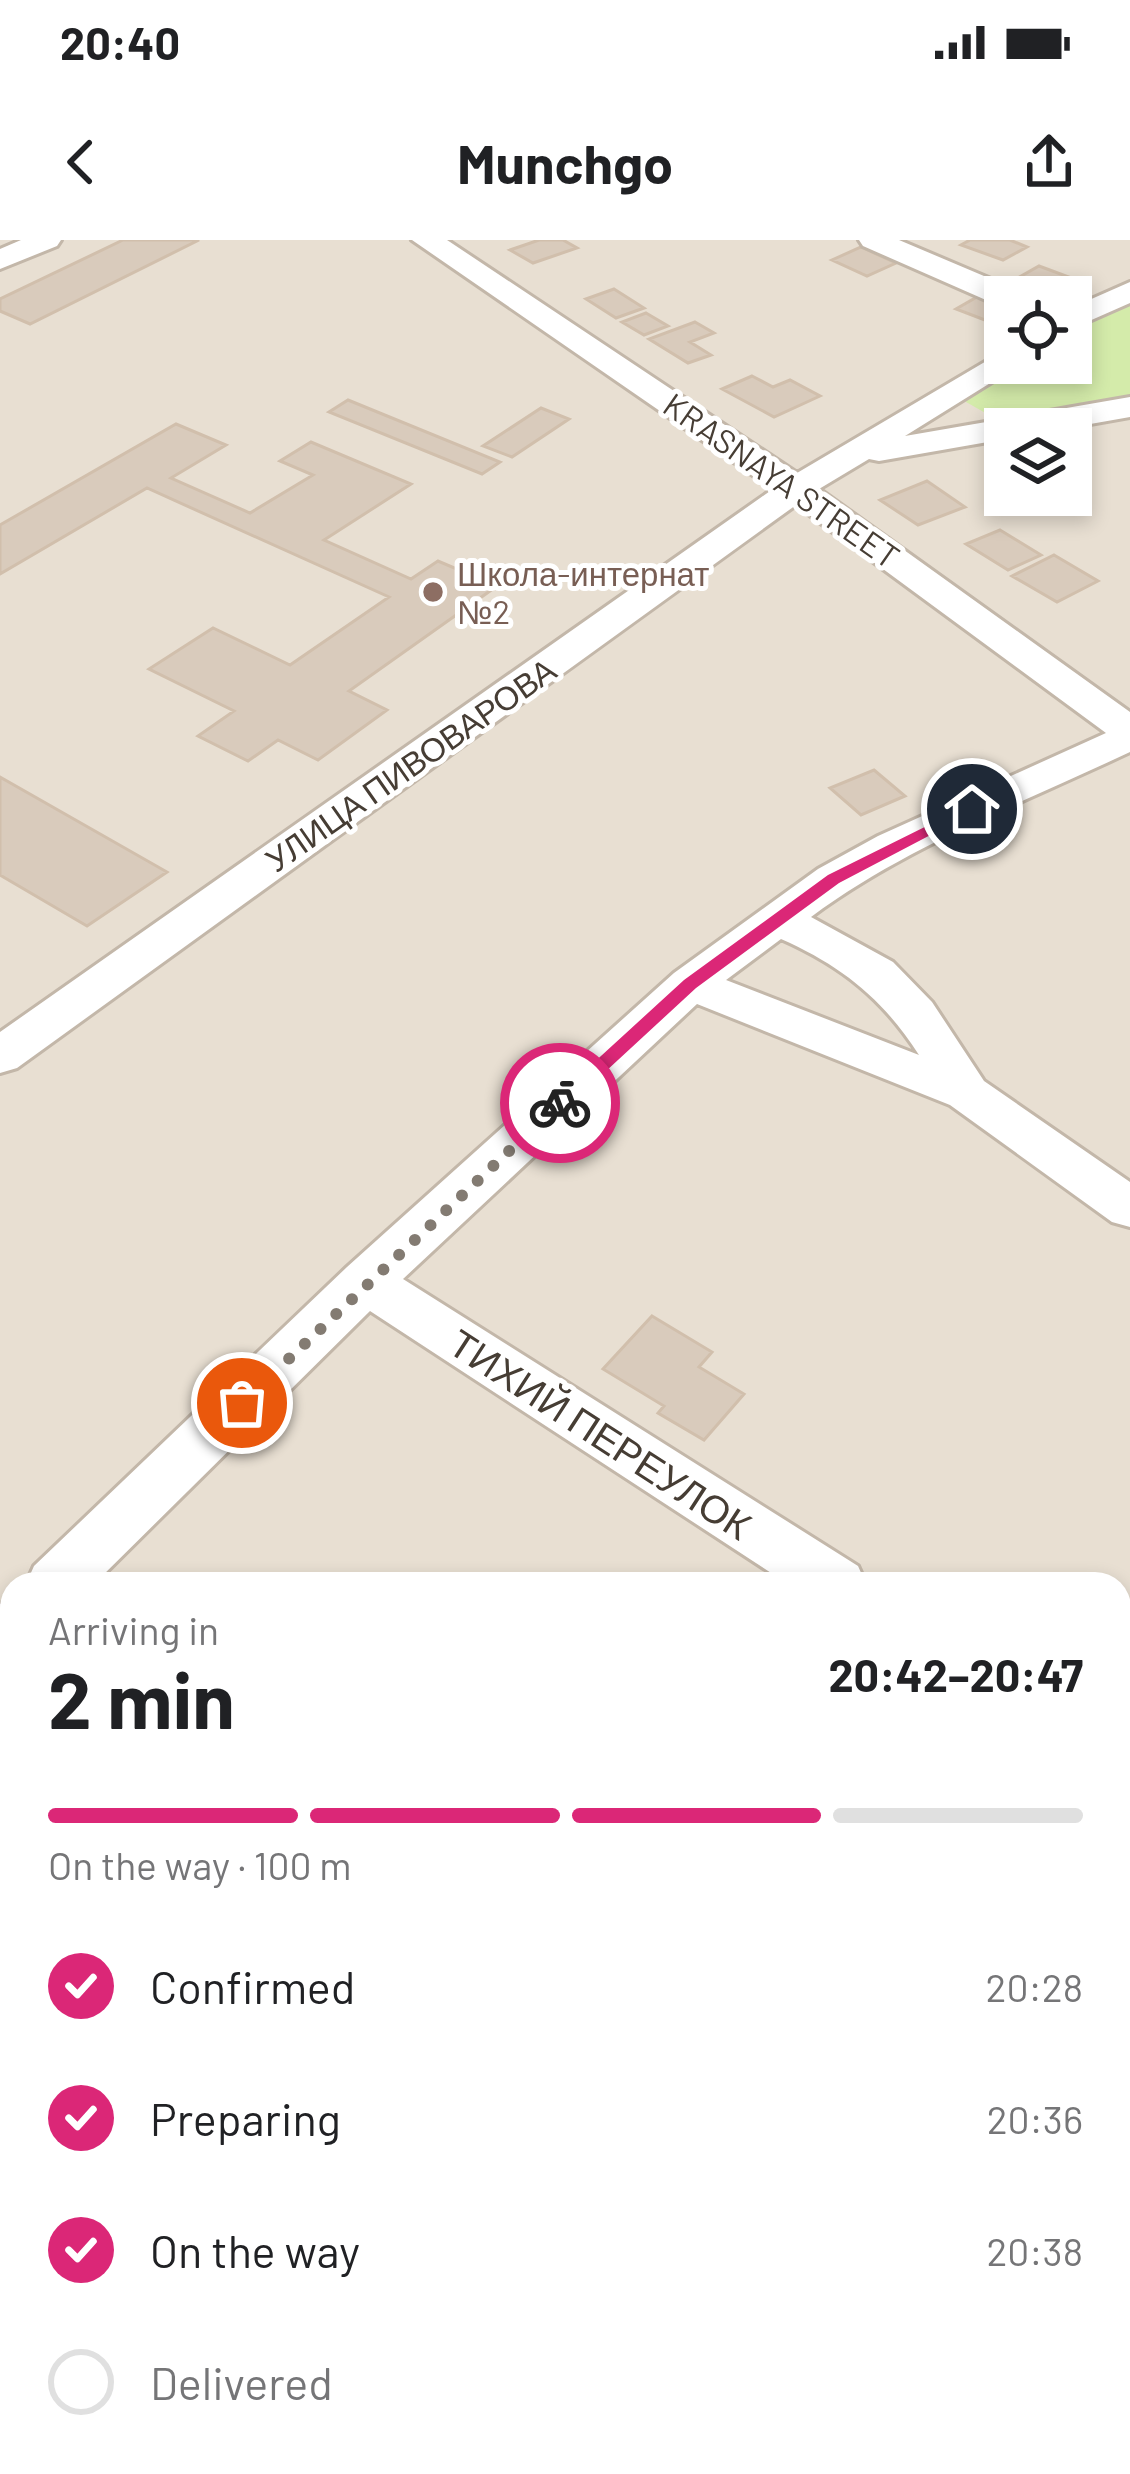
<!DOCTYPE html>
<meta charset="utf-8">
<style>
:root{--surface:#fff;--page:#f6f6f6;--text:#202124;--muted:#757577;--line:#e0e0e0;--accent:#db2777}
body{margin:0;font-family:Barlow,sans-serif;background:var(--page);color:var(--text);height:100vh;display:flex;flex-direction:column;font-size:45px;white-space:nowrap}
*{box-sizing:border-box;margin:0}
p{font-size:39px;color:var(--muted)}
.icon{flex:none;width:66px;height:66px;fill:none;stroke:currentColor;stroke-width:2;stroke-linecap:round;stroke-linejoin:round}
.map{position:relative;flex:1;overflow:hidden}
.panel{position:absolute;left:0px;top:1332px;width:1131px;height:903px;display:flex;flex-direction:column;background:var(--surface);border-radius:36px 36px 0 0;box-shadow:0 6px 18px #0003}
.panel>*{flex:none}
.tools{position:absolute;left:984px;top:36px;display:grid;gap:24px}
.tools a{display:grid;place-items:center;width:108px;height:108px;border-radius:0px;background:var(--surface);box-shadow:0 6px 18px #0003;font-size:60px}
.pin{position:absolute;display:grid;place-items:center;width:102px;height:102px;color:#fff;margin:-51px;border:6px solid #fff;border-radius:50%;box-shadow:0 3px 12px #0007}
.courier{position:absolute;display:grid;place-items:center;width:120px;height:120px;margin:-60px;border:9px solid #db2777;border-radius:50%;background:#fff;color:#222;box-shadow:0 3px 15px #0007}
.head em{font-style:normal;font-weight:700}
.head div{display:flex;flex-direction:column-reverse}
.head{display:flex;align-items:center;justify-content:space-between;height:204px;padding:0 48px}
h1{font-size:78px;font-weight:700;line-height:90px}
.bar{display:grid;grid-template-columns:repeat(4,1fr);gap:18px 12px;align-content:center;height:144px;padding:0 48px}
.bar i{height:15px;border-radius:9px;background:var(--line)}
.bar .current{background:var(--accent)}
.bar p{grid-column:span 4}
ol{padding:0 48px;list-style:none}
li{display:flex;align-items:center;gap:36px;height:132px}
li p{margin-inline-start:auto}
li .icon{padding:12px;border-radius:50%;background:var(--accent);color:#fff;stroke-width:4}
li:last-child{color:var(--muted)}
li i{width:66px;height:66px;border:6px solid var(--line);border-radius:50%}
.status{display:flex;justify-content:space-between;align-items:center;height:84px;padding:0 60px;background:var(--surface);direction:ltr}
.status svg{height:33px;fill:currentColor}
header{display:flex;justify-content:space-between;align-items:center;height:156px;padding:0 48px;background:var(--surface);font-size:54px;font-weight:700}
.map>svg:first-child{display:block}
.residential{fill:#e8dfd2;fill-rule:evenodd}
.green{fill:#d4ebaa}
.building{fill:#d9cbbc;stroke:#d1bfac;stroke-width:3}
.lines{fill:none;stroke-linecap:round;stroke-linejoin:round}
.minor-casing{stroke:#c3b7a9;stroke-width:6}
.major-casing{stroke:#ecb15a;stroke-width:6}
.path{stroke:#c2af97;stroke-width:9;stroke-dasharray:8 8;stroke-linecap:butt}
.minor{fill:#fff;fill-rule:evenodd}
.major{fill:#ffd592;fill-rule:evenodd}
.route{fill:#db2777}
.done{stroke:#837b72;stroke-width:12;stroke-dasharray:0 21.6}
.education-dot{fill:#8d6e63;stroke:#fff;stroke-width:4.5}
.labels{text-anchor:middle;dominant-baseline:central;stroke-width:10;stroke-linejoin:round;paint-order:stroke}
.far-street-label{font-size:33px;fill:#463d34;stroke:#fff}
.far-education-label{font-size:33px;fill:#785e54;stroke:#fff;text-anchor:start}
.street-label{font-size:39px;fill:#463d34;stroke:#fff}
</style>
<div class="status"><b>20:40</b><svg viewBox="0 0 49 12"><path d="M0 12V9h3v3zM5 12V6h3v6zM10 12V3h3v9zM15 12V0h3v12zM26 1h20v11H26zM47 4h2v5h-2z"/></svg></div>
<header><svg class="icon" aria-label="back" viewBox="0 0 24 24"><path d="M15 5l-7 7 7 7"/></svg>Munchgo<svg class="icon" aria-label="share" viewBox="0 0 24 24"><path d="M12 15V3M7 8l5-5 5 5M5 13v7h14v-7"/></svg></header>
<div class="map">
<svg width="1130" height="2234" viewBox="0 0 1130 2234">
<rect width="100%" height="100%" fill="#f4eee5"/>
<path class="residential" d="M0 0H1130V2234H0ZM1005 57H1071V123H1005ZM1005 189H1071V255H1005ZM12 1344H1119V2223H12Z"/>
<path class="green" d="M1130 62V156L996 179 966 162 967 155 1018 123H1071V92Z"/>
<path class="building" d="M123 0H199L30 84 0 71V59Z
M539 0H563L577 8 533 23 510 10Z
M970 0H1010L1027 7 1003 20 961 5Z
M861 7 896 23 867 36 832 20Z
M1039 26 1077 40 1054 54 1016 39Z
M614 49 644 68 616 78 586 59Z
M984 53 1005 61V81L998 85 956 69Z
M646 73 668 86 644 95 622 82Z
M695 82 714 93 690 102 711 115 688 123 649 99Z
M752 136 773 147 790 140 820 156 774 177 722 149Z
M348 160 500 222 482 234 329 172Z
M541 168 569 179 512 217 483 206Z
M176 184 226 205 171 238 250 273 313 235 280 221 311 202 411 244 324 300 411 339 438 321 497 346 349 451 387 470 318 520 278 500 248 521 198 496 234 471 149 429 213 388 290 425 389 357 147 248 0 334V285Z
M927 241 965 267 918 285 880 260Z
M1000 290 1041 315 1008 330 966 304Z
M1054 315 1098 341 1057 362 1012 336Z
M874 530 905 556 861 575 830 548Z
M0 537 167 632 87 686 0 635Z
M652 1076 712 1112 699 1127 744 1154 704 1200 658 1173 664 1166 603 1129Z
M12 1449V1545L0 1532V1460Z
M12 1985V2124L0 2137V1997Z
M758 2223H922L916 2234H771Z"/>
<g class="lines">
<defs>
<path id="minor" d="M21 0H61L57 6 0 29V9Z
M412 0H447L797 233 1005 110V123H1019L1016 127 905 196 1130 157V177L1062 189H1005V199L879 221 869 219 819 249 1130 472V512C1022 563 907 606 811 677L893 722 932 762 984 841 1130 942V987L1112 982 950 865 697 764 403 1039 858 1326 866 1344H788L370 1071 94 1344H26L34 1326 347 1027 674 733 818 629 878 596 1106 493 796 265 17 828 0 833V792L773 249ZM781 699C842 726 883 759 919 815L726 740Z
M859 0H899L1017 50 1022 57H1005V66L995 64 863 6Z
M1130 42V63L1071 89V68Z
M12 1359V1421L0 1425V1364Z
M28 2223H111L106 2234H23Z"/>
<path id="major" d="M0 1654 12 1659V1746L0 1741Z
M543 2223H647L652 2234H548Z"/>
</defs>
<use href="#minor" class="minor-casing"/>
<use href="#major" class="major-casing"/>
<path class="path" d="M1119 1525 1130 1532"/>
<use href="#minor" class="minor"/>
<use href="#major" class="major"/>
</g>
<path class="route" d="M967 566 980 569 839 643 696 748 566 868H554V859L684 740 828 635Z"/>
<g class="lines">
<path class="done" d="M242 1163 560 863"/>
</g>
<circle class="education-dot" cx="433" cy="352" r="12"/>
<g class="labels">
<g class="far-street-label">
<text transform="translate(782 240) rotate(35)">KRASNAYA STREET</text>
<text transform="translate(410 524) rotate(-35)">УЛИЦА ПИВОВАРОВА</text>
</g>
<g class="far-education-label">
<text x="457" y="333">Школа-интернат<tspan x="457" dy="38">№2</tspan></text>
</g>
<g class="street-label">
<text transform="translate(601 1193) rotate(33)">ТИХИЙ ПЕРЕУЛОК</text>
</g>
</g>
</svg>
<div class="tools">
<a><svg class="icon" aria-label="locate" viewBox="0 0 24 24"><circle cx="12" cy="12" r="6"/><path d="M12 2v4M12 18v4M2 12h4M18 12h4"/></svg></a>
<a><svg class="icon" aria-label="layers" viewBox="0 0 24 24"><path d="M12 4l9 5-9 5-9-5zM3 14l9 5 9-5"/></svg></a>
</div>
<div class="pin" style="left:242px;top:1163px;background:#ea580c"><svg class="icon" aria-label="bag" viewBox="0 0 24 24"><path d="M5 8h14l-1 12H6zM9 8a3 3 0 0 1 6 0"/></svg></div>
<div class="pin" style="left:972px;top:569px;background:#1f2937"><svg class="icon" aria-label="home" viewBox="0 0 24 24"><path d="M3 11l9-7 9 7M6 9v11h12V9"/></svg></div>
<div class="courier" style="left:560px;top:863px"><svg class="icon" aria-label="bike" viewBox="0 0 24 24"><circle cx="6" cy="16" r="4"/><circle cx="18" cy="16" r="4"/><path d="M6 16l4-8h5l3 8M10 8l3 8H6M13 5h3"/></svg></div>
<section class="panel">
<div class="head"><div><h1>2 min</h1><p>Arriving in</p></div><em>20:42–20:47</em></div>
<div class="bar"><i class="current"></i><i class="current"></i><i class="current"></i><i></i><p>On the way · 100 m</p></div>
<ol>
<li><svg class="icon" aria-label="check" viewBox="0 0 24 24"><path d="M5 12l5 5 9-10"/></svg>Confirmed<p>20:28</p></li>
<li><svg class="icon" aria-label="check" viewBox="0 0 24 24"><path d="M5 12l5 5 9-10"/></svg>Preparing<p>20:36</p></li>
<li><svg class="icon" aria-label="check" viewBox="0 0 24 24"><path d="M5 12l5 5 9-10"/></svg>On the way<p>20:38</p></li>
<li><i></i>Delivered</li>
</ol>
</section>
</div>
